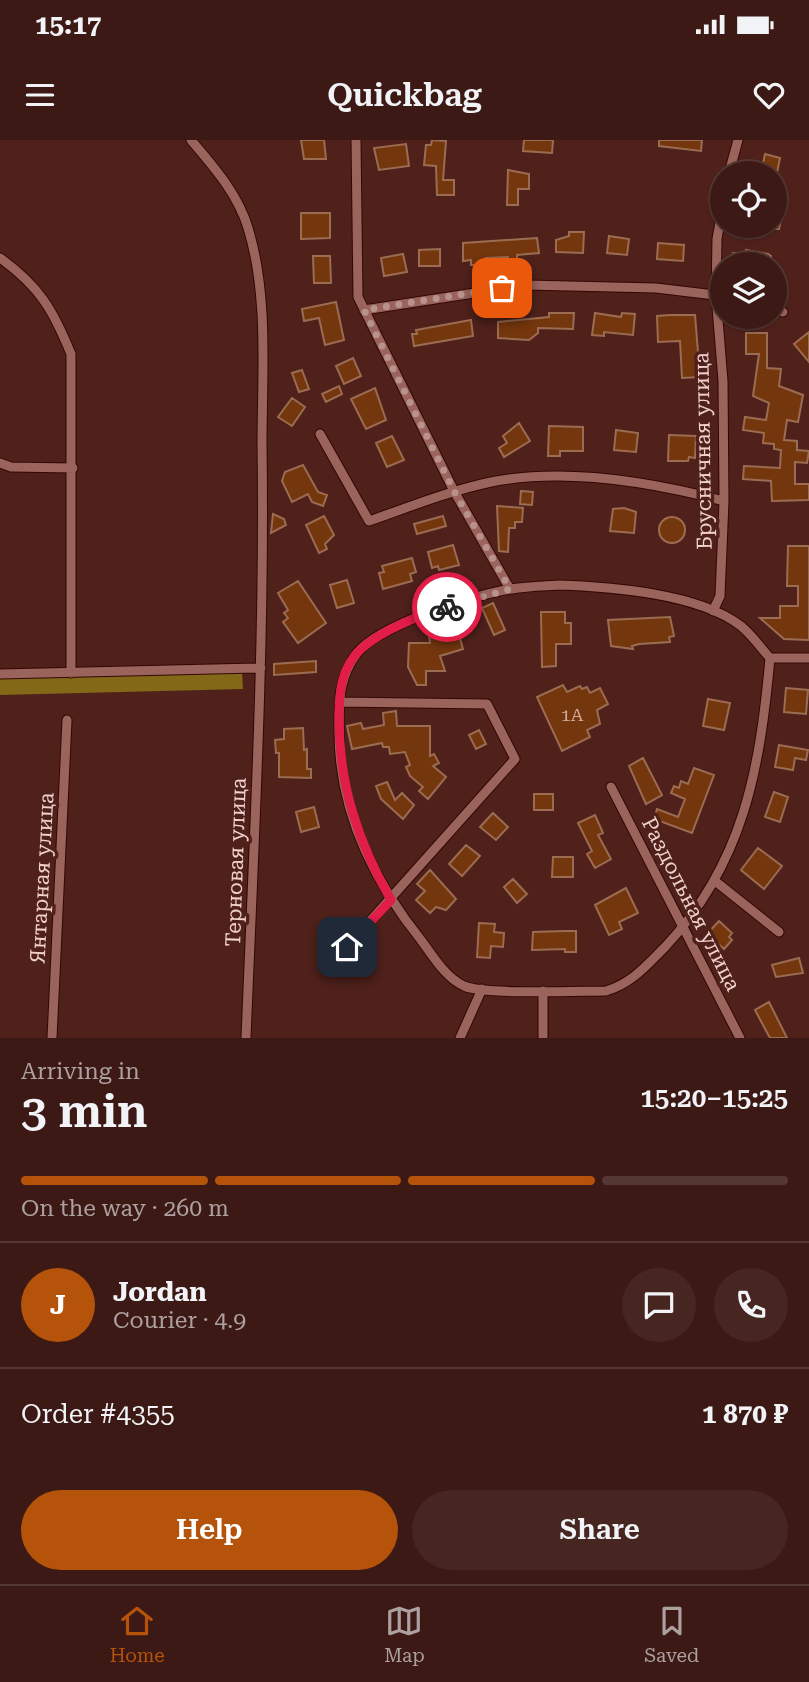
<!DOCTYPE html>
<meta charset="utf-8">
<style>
:root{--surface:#3c1914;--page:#472622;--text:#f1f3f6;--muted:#aca0a0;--line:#553834;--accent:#b45309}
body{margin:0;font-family:"Roboto Serif",serif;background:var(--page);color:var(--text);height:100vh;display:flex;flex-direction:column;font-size:26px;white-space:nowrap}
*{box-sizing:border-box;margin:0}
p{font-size:23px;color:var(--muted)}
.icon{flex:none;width:38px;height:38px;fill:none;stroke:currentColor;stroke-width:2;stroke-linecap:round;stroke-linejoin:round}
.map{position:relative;height:898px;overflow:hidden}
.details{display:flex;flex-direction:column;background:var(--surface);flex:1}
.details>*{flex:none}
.tools{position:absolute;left:710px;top:21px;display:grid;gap:14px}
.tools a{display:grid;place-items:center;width:77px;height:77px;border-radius:50%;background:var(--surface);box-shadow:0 2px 5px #0004,0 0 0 2px var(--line);font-size:35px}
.pin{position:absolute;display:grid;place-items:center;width:60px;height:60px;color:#fff;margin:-30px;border-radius:14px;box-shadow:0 4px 10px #0006}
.courier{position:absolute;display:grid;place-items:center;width:70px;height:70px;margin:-35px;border:5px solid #e11d48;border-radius:50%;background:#fff;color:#222;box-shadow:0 2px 9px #0007}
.headline em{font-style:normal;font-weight:600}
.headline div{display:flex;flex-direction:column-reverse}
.headline{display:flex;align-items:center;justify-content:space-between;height:119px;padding:0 21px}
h1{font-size:46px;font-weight:600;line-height:52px}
.bar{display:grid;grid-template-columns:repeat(4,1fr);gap:10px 7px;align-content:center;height:84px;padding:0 21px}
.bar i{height:9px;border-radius:5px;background:var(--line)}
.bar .on{background:var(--accent)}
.bar p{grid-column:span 4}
.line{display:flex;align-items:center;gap:18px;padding:0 21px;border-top:2px solid var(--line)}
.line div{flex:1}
.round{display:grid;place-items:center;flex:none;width:74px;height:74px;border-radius:37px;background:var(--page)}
.cta{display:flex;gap:14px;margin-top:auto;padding:14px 21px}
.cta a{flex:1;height:80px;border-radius:42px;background:var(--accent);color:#fff;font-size:28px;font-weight:600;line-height:80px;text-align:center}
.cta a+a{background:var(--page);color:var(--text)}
.status{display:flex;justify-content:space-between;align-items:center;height:49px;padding:0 35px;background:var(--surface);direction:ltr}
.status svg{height:19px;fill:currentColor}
header{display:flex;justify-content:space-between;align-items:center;height:91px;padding:0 21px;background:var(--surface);font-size:32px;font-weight:600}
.tab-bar{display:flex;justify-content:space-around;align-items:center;height:98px;border-top:2px solid var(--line);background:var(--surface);font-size:19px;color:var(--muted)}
.tab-bar a{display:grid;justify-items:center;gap:4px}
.tab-bar .on{color:var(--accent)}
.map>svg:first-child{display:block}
.forest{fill:#826817}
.building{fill:#73360d;stroke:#9b6c52;stroke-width:2}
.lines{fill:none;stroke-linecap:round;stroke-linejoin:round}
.minor-casing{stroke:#330704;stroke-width:11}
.minor{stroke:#9a645c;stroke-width:9}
.done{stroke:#b8938e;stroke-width:7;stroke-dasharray:0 12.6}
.route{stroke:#e11d48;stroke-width:9}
.labels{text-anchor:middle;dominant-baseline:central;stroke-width:7;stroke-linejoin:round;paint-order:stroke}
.number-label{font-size:18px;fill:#d1aa9c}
.street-label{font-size:21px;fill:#f0d1cc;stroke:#50211b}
</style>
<div class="status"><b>15:17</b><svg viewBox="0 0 49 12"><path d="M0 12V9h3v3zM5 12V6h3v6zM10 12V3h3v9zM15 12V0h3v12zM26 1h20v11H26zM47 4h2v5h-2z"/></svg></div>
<header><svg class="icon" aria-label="menu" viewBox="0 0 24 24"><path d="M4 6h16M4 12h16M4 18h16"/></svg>Quickbag<svg class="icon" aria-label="heart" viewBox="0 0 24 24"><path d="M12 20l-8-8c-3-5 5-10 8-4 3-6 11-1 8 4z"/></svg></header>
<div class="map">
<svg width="809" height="898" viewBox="0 0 809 898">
<rect width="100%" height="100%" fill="#50211b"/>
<path class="forest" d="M242 532 243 549 0 555V533Z"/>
<path class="building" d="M301 0H324L326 19H304Z
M432 0 446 1 443 40H454V55H437L436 26 424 25 426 5H431Z
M524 0H553L552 13 523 11Z
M659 0H702L701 11 659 6Z
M406 4 409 26 379 30 374 8Z
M765 14 780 18 777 33H761Z
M508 30 529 34V49H518V65H507Z
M775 56 786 59 779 89H775Z
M301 73H330V98L301 99Z
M569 92H584L583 113 556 112V100L569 96Z
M609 96 629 99 627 115 607 113Z
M537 98 539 113 517 115 518 131H509L508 117 486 118V125H471V120L463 121V103Z
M658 103 684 105 683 121 657 119Z
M440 109V126H419V110Z
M746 110 768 114 771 116V124H733V113L746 114Z
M403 114 407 132 384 136 381 118Z
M313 116H330L331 143H314Z
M336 162 344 200 325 205 319 178 304 181 302 169Z
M549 173H574L573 189 538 188V193L529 200 498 198V182L549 177Z
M595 173 621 177 622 173 635 174 633 195 604 192V196L592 195Z
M670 175H695L700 237 682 238 680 201 658 202 657 176Z
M471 180 473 196 414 206 412 194H417L416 190Z
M809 192V222L794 204Z
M746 193H767V228L781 229 779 246 803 255 798 282 787 280 784 300 797 301V310L809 311 807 323 795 322V344H809V360L772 361 771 341 743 339 744 326 780 328 781 310 774 309V304L763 303 764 293 743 290 745 277 766 280 769 263 753 256 759 214H746Z
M353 218 361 236 344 244 336 226Z
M302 230 309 249 299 252 292 233Z
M339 246 342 254 326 262 322 254Z
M375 248 386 280 366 289 351 259Z
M292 258 305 267 292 286 278 277Z
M519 283 530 301 504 317 499 308 507 303 503 296Z
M549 286 583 287V311H560V316H548Z
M616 290 638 293 636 312 614 310Z
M669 295 696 296 695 318 689 317 688 321H668Z
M392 296 404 320 387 327 376 303Z
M303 325 318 352 327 355 323 366 312 362 308 354 292 362 282 341 285 332Z
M521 351 533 352 532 365 520 364Z
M497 366 523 368 522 382H515V388H509L508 412 499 411Z
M624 368 636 372 634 393 610 391 613 369Z
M273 374 284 379 286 385 271 393Z
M324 376 334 395 325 404 327 409 319 413 306 385Z
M443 376 446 386 417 394 414 384Z
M659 390a13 13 0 1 1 26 0a13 13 0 1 1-26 0Z
M453 405 459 425 439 430 438 426 432 428 428 412Z
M788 406H809V500L784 499 760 478H780V466H798V446H787Z
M412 418 416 432 410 434 412 441 383 449 379 433 384 432 382 426Z
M347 440 354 463 337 468 330 445Z
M298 441 326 483 298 503 283 482 288 478 284 473 288 470 278 453Z
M493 463 505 490 494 495 482 468Z
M541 472H565V483H571V504H556V526L542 527Z
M670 477 674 496 669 497 670 502 639 504 632 506 633 509 611 506 608 480Z
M457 487 463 509 440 516 445 531H426V545H417L408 527 409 503H430L429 495Z
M316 521V532L274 535V524Z
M563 545 567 552 580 546 582 549 587 547 590 553 600 548 608 564 597 570 600 584 587 590 590 597 562 611 537 557Z
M786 548 808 550 806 574 784 572Z
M708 559 730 563 724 590 703 586Z
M396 571 397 586H430V616L434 614 439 623 433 626 446 637 428 659 419 651 423 647 410 636 406 627 410 625 405 612 390 614 389 607H383L382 603 352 609 347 586 361 583 363 589 384 585 383 573Z
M303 588 304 610 307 609V629H311V638L279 637V613H276L275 600 284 599V589Z
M479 590 486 604 476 609 469 595Z
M779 605 808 610 806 620 795 618 793 630 775 627Z
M643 618 662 655 646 664 629 626Z
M694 628 714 635 692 693 654 679 657 669 678 677 685 659 671 653 674 646 679 648 681 641 688 644Z
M387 642 395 660 402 653 414 665 403 679 381 659 376 646Z
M774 652 788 657 780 682 765 677Z
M534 654H553V670H534Z
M314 667 319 687 301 692 296 672Z
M493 673 508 687 496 700 480 687Z
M595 675 603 693 598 695 611 719 595 728 587 714 592 711 578 683Z
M466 705 480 716 462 736 449 724Z
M758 708 782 726 764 749 741 730Z
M553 717H573V737H552Z
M430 730 456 759 446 770 436 767 430 773 416 760 425 751 417 744Z
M513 739 527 754 517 763 504 747Z
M626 748 638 773 619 782 622 789 609 795 595 765Z
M719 781 732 793 729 797 732 800 724 809 707 794Z
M479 783 495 784 494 792 504 793 503 807 491 806 490 818 477 817Z
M565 791H576V812H565V809L532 810 533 792Z
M799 818 803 833 776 837 772 825Z
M769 862 787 898H770L755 870Z"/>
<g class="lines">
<defs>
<path id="minor" d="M191 0C213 26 238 54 248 88 269 156 262 235 262 304 265 503 254 700 246 898
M356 0 358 157 454 351 510 449
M729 33 738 0
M0 118C40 147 53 170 71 214V533
M775 169 783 172
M364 170 526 145 656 148 723 156
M320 294 369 381C409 367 449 351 491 342 566 327 652 342 724 361
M0 323 11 327 73 328
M559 445C611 447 698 453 741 486 752 495 761 508 770 518 760 628 744 723 665 807 646 826 632 843 606 851 579 851 485 855 464 846 445 837 433 816 421 800 372 739 338 667 339 588 339 559 339 537 357 513 379 485 476 454 512 449 527 446 544 446 559 445Z
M713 471 720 456 724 361 723 241 716 155 717 99 723 65
M770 518H809
M0 534 261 528
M339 562 487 564 515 619 347 807
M611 647 740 898
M715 741 779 792
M52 898 67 580
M460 898 482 849
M543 898V851"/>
</defs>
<use href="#minor" class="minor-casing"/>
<use href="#minor" class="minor"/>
</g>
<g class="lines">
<path class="done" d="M447 467 510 449 454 351 364 170 502 148"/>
<path class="route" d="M347 807 391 760C358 702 339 645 339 578 339 553 341 527 361 509 385 488 417 477 447 467"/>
</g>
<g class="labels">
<g class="number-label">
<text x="572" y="574">1А</text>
</g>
<g class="street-label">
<text transform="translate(703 311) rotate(-91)">Брусничная улица</text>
<text transform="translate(236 722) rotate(-88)">Терновая улица</text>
<text transform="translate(42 738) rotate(-87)">Янтарная улица</text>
<text transform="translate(691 764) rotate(63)">Раздольная улица</text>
</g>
</g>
</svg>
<div class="tools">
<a><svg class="icon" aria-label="locate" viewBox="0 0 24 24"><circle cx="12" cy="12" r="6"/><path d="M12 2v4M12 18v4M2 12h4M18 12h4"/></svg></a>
<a><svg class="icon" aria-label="layers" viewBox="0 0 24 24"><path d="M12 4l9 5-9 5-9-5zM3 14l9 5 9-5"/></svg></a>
</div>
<div class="pin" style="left:502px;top:148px;background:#ea580c"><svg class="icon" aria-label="bag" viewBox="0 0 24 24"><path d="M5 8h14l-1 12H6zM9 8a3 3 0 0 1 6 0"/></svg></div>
<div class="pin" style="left:347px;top:807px;background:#1f2937"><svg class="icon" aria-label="home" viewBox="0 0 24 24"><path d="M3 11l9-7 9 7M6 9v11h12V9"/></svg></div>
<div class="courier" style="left:447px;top:467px"><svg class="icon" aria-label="bike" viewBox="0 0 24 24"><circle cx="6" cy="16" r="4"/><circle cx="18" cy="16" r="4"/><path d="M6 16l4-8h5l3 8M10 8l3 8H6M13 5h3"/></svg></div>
</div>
<section class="details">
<div class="headline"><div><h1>3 min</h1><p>Arriving in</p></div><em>15:20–15:25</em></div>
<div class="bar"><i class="on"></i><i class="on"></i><i class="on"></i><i></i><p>On the way · 260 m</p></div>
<div class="line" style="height:126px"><b class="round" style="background:var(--accent);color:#fff">J</b><div><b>Jordan</b><p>Courier · 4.9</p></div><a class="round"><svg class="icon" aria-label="chat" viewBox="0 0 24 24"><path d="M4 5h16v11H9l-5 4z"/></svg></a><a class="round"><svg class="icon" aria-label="phone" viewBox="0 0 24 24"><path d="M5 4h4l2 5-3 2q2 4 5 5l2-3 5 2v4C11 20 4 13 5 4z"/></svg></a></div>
<div class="line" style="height:91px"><div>Order #4355</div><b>1 870 ₽</b></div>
<div class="cta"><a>Help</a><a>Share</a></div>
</section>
<nav class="tab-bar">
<a class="on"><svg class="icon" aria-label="home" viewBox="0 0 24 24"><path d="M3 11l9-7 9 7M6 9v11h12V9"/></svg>Home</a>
<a><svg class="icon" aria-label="map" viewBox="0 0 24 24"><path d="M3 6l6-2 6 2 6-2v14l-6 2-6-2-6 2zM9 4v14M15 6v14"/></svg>Map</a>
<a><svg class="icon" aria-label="saved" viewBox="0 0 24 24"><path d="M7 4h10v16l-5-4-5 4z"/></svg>Saved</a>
</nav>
